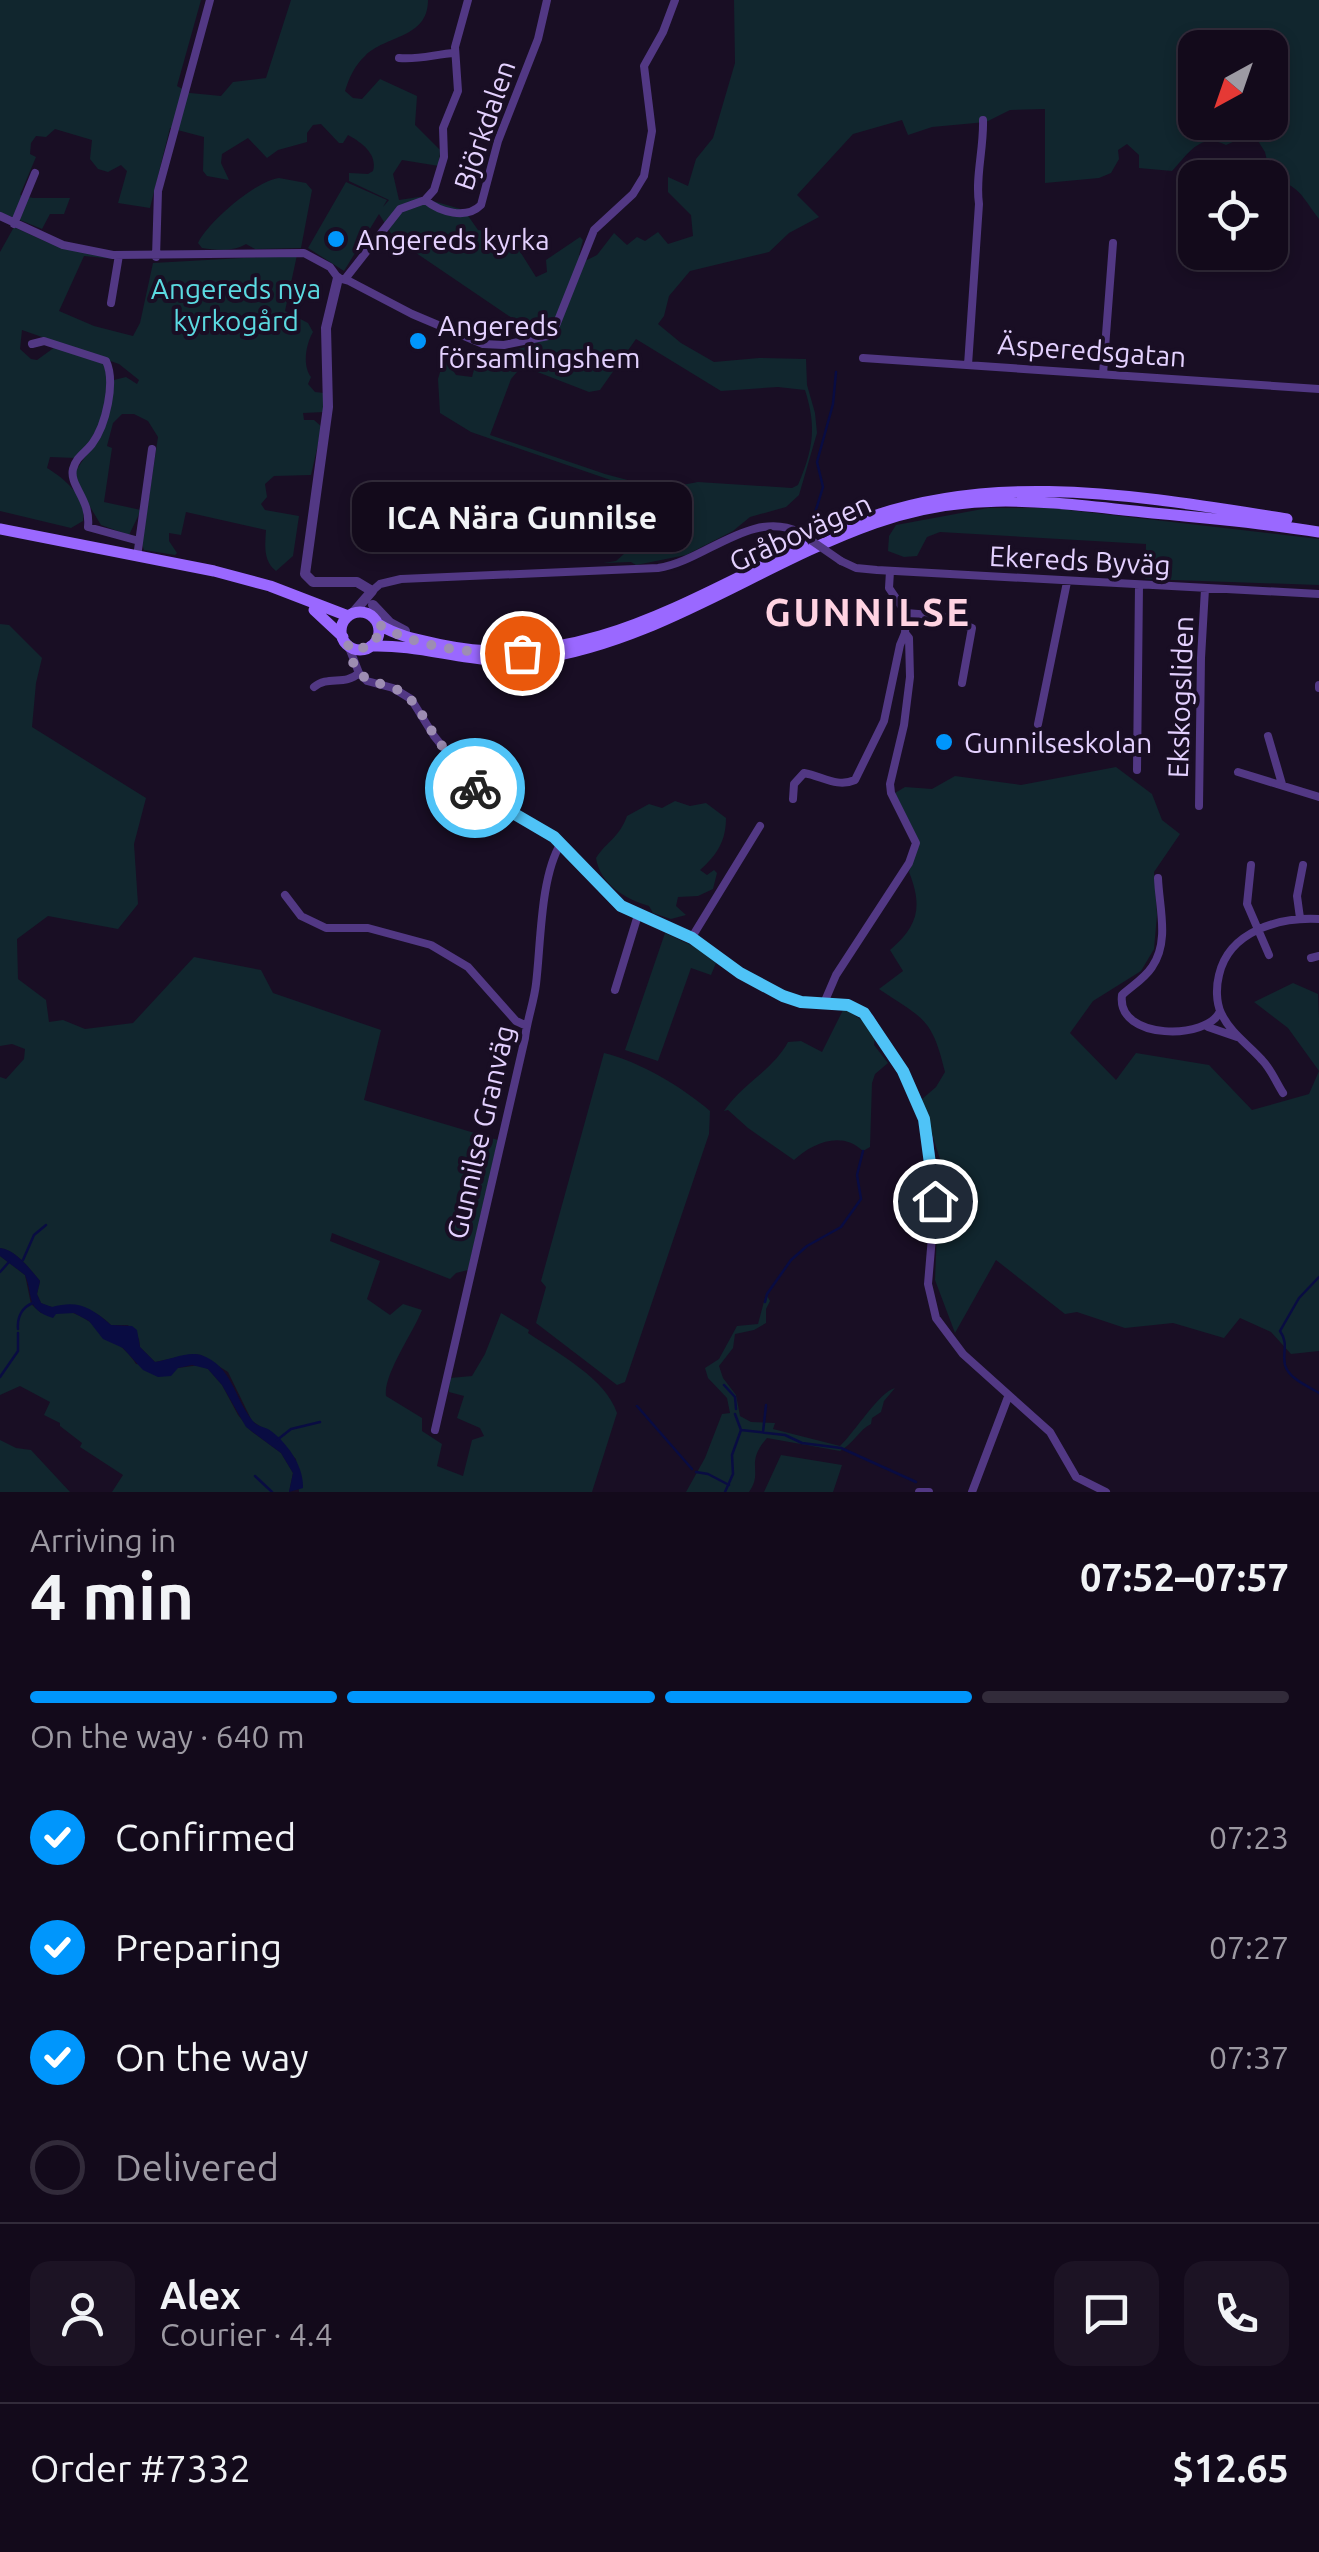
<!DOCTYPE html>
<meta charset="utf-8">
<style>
:root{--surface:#130a1b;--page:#1c1324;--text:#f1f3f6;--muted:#9d9aa3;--line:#322b3a;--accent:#0096fc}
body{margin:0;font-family:Ubuntu,sans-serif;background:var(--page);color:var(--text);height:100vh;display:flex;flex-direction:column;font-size:38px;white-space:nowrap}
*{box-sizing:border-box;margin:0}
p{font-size:32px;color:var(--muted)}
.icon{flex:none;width:55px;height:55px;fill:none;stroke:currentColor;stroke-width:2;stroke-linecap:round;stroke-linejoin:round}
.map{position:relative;height:1492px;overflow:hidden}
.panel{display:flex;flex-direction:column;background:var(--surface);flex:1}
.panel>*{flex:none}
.needle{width:65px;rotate:220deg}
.fabs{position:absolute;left:1178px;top:30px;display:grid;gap:20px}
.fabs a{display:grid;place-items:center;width:110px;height:110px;border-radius:20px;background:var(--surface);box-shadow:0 5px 15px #0003,0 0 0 2px var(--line);font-size:50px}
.pin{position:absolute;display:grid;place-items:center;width:85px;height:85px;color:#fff;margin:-42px;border:5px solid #fff;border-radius:50%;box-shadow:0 2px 10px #0007}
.courier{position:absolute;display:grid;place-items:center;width:100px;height:100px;margin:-50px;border:8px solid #4fc3f7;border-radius:50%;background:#fff;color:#222;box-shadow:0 2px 12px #0007}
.bubble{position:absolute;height:70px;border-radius:20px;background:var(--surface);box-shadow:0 5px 15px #0003,0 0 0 2px var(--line);font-size:32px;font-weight:700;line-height:70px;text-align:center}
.summary em{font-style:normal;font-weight:700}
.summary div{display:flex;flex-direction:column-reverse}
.summary{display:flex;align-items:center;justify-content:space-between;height:170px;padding:0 30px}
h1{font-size:65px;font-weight:700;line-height:75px}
.bar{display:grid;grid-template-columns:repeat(4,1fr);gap:15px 10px;align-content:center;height:120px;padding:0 30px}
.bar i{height:12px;border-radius:8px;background:var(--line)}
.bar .selected{background:var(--accent)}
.bar p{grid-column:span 4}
.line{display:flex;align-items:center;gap:25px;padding:0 30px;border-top:2px solid var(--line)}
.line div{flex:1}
.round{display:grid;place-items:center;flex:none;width:105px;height:105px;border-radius:20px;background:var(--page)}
ol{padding:0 30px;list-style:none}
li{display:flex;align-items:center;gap:30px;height:110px}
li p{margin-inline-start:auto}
li .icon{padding:10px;border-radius:50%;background:var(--accent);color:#fff;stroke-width:4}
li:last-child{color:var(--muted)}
li i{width:55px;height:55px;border:5px solid var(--line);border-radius:50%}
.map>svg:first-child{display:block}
.green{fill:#11262e;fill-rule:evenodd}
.water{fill:#090c42}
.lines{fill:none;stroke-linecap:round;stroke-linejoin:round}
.stream{stroke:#090c42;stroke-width:2.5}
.minor{stroke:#523884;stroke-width:8}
.tertiary{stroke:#523884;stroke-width:10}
.secondary{stroke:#9a68ff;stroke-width:11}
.minor-bridge{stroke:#523884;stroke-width:8}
.done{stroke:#9d8db2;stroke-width:10;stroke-dasharray:0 18}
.route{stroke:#4fc3f7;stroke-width:12}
.poi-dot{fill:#0096fc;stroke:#190e24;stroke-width:4}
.labels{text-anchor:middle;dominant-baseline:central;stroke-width:8;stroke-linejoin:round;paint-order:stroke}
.street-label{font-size:28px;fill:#e4d1ff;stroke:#190e24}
.poi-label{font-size:28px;fill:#e4d1ff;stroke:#190e24;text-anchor:start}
.park-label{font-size:28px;fill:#5bdae1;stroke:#190e24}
.district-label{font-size:38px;font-weight:bold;letter-spacing:2.5px;fill:#ffd3e2;stroke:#190e24}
</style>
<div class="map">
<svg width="1319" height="1492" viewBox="0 0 1319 1492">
<rect width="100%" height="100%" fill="#190e24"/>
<path class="green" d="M0 0H201L177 86 190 93 221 96 233 82 266 78 291 0H428C428 39 385 35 365 56 355 65 349 78 345 91L353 98 362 99 380 79 417 96 415 125 440 150 439 166 402 160 393 174 399 200 419 197 464 210 478 230 509 234 536 277 547 272 546 260 580 237 583 240 579 255 587 260 597 255 614 233 627 245 637 237 645 241 658 232 668 244 693 236 691 215 668 192V177L688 186 696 159 713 138 735 63 734 0H1319V219C1297 189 1303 192 1270 174L1265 152 1253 133 1226 145C1200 132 1189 153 1172 171L1139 168V155L1127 144 1118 150 1119 159 1111 173 1099 178 1045 183V109L1010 110 986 122 932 127 908 135 902 120 853 134 797 195 819 217 789 233 769 252 690 271 669 296 664 316 658 324 681 343 714 362 759 358 806 359 807 385 815 413 817 433 799 495 786 507 750 517 733 531 686 555 636 565 631 562 603 563 616 561 625 553 623 514 628 486 471 432 440 413 438 379 443 362 448 363 456 375 472 377 479 351 505 352 526 347 524 334 512 318 394 238 379 214 344 271 308 248 346 182 387 200 383 207 389 200 349 181V173L368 174 373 171C378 154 361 142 348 135L343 143H339L321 124 313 125 307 133V142L278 150 267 158 248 138 222 154 221 163 229 180 207 176 203 171 204 137 170 128 150 208 118 203 127 171 121 165 108 172 98 169 90 159 92 140 55 129 46 137 36 136 31 143 30 154 36 157 20 195 33 198H70L64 214H50L42 229 0 212ZM1195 48H1270V122H1195ZM636 339 721 391 778 387 805 390C817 428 813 449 798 485L792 488 698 482 661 489 605 474 490 435 511 379 522 366 589 392 600 390Z
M279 178 306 183 312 190 301 248 255 249 246 244C233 252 217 250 202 248L198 243C209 221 256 181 279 178Z
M14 227 49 243 115 259 84 256 59 311 94 326 133 336 140 323 153 263 297 255 285 311 308 323 313 332C306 344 302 365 311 377L308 384 315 392 324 393V412L303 413 304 420H314L322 427 311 475 274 476 265 484 267 497 261 504 265 510 299 516 293 556 276 571C263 561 265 545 266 530L186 512 181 535 169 533V541L177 553 175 555 144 550 142 544 158 437 148 421 134 414H122L113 423 107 446 112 448 104 502 141 510 129 535 101 525 77 485 75 472 102 431 114 380 126 377 137 384 139 380 119 364 22 330 20 349 31 359 37 360 55 347 104 364C115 395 98 437 76 458L50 457 47 468C65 479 87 497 83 521L71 528 0 511V252Z
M988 508H1051L1319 539V585L1145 579 1146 544 940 532 927 537 917 556 904 557 888 551 889 536 896 525Z
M0 624 9 625 42 658 36 683 32 727 146 798 134 844 138 904 118 929 48 916 17 939 18 979 46 1000 49 1022 63 1020 85 1029 133 1023 194 957 261 970 273 993 381 1030 364 1100 498 1140 468 1270 456 1273 450 1279 332 1233 330 1241 380 1261 367 1299 390 1315 403 1304 422 1310C413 1333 383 1375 386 1396L422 1418V1431L442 1444 437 1466 463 1476 472 1440 484 1436 480 1428 457 1418 464 1396 449 1392 450 1378 472 1376 485 1354 501 1313 529 1330 528 1333C559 1354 606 1379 617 1413L592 1492H299L296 1459 272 1434 252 1421 228 1372 201 1355 193 1354 155 1362 140 1347 139 1339 128 1325H111C82 1296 66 1316 41 1303L37 1294 40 1281C30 1269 16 1250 0 1248V1077L6 1079 24 1059 25 1049 12 1044 0 1046Z
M1116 767 1152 794 1162 820 1180 834 1154 872 1157 915 1154 949 1141 971 1093 1001 1070 1033 1116 1080 1136 1053 1209 1065 1252 1110 1309 1094 1319 1071 1288 1028 1254 1002 1293 983 1318 994 1319 1018V1351L1291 1354 1271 1332 1240 1318 1224 1338 1173 1323 1125 1328 1077 1312 1065 1314 996 1260 955 1333 935 1280 940 1159 921 1100 936 1087 945 1072C932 1017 923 1019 879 989L903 971 890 950C918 926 923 907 909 872L918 844 895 793 905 787 932 789 955 776 1021 785Z
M675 801 690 806 706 803 726 818C726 841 717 855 700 870L707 875 714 870 717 873 713 889 698 896 678 897 676 906 686 915 671 919 653 913 649 906C625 899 600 884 596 858 607 841 619 838 627 816L649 804 662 808Z
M665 933 695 947 716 963 711 975 691 968 658 1061 625 1050Z
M844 1008 866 1023 875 1037 874 1045 888 1063 875 1074 872 1083 870 1147 863 1151C842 1130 812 1143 794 1160L748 1128 728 1110 724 1111C742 1084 773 1070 788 1042L801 1041 822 1052Z
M604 1053C640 1062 681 1086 710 1111L709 1134 625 1382 617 1385 536 1323 546 1287 541 1281Z
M0 1256 25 1275 31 1304 41 1313C51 1315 63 1310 73 1313 90 1319 127 1348 136 1364L178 1368 200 1365 208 1369 222 1385 238 1415 251 1431 281 1453 293 1473 289 1492H112L123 1475 80 1447 82 1443 60 1426V1423L44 1415 50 1402 20 1386 0 1395Z
M766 1294 770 1301 766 1309V1323L754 1330 735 1334 733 1348 719 1366 723 1378 736 1395 740 1416 751 1422 775 1423 773 1429 840 1446C855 1432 879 1392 895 1388L884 1401 881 1412 872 1418 871 1424C860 1429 853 1444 840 1451L767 1438C744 1464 764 1471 749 1492H686L705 1458 722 1414 730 1413 727 1398 708 1378 705 1368 719 1359 737 1326 758 1324Z
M0 1440 16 1448 31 1450 70 1492H0Z
M781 1455 842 1465 833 1492H764Z"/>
<path class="water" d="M0 1248C16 1250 29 1268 40 1281L37 1294 41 1303 52 1307C77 1300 90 1306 111 1325L132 1326 137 1330 140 1347 155 1362C169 1360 188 1351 201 1355 232 1366 234 1397 252 1420 258 1428 265 1426 271 1431 287 1443 304 1466 303 1488L289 1492 293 1473 281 1453 246 1427 222 1385 208 1369 192 1365 178 1368 171 1376 158 1377 143 1370 123 1348 103 1339 89 1321 74 1313 56 1314 53 1318C25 1309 34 1297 25 1275L0 1256Z"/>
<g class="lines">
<path class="stream" d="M815 513 823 487 817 462 833 404 836 372
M23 1260 34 1235 46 1225
M0 1272 9 1262
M1319 1277 1299 1298 1280 1331C1289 1344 1282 1352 1285 1365 1289 1379 1308 1386 1319 1393
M765 1302 767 1294 791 1260 807 1246 841 1227 861 1199 857 1175 863 1151
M18 1329C17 1317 22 1307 33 1303
M0 1377 18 1351V1333
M724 1385 735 1397 736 1409
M637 1406 692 1469
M741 1430 785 1435 802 1443 841 1448 916 1482
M763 1432 766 1405
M277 1440 291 1429 320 1422
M696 1472 708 1474 729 1485
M255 1476 272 1492
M725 1492 733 1474 732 1455 741 1430 735 1414"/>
<path class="minor" d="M399 58C419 60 436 54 455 53
M425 200C440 212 466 220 481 205L498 141 538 39 547 0
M0 216 63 245 113 255 304 253 330 267 338 278 349 281 412 314 483 344 504 345 548 336 555 328 594 230 633 194 644 176 652 131 644 66 663 32 675 0
M14 224 35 173
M156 257 158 191 210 0
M345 279 400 209 425 200 434 190 444 157 443 128 458 91 455 47 468 0
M111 303 119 255
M32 344 44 341 106 361C116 382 106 425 92 444 85 453 76 457 73 469 69 486 91 499 88 527L139 541
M863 358 1319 389
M968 365 979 204C975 177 984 148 983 120
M1103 374 1113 243
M137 557 152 449
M841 561 856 568 877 570 1319 594
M372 591 380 584 401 579 658 568C705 561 751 509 799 532
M906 613 942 616 972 628 962 683
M348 645 359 673 367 681 393 688 411 699 434 736 481 794 554 837 621 906 692 937 730 967 783 996 801 1002 848 1005 870 1018 915 1095 929 1139 935 1201 928 1284 936 1318 963 1354 1050 1432 1076 1477 1106 1492
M1319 685V688
M314 687C328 675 345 686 359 673
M1038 724 1067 582
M1268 736 1282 784
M1137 770 1139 585
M1238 772 1319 797
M793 799 794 784 804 773C822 776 837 788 855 780L884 721 900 645 905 633 906 613 889 588 890 571
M1199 806 1201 658 1205 589
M1251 865 1247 904 1269 955
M1158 878C1159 907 1170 941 1152 967 1145 978 1132 986 1122 995 1116 1041 1209 1040 1220 1011
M285 895 301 916 326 928H368L431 945 468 967 516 1021 527 1026
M1300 918 1297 896 1303 865
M692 937 760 826
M1311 958 1319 956
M615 990 638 915
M824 1003 836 975 909 863 916 843 891 793 890 784 904 725 910 677 909 638 905 633
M1208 1027 1237 1037
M1283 1093C1276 1082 1271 1069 1262 1060 1248 1044 1231 1034 1221 1013 1216 1002 1216 987 1219 975 1229 931 1279 917 1319 919
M435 1430 525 1038C527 1020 534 1002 536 984 541 944 540 877 561 843
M919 1492H929
M972 1492 1008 1397"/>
<path class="tertiary" d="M338 278 326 328 328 407 305 574 313 582H357L372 591 353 613
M373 605 390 623 405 631"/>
<path class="secondary" d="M0 529 214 571 270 586 348 616
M838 530C979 466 1140 496 1287 519
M314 610 343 637
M341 631a19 19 0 1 1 38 0a19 19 0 1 1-38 0Z
M378 624C399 637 420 640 443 645 577 673 687 600 803 546
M371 646C427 644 480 668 537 659 660 641 759 564 875 523 975 488 1051 503 1153 513 1209 518 1263 523 1319 532"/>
<path class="minor-bridge" d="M799 532 841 561"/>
</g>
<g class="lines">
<path class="done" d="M475 788C462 772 448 755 436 737 426 724 421 709 409 698 383 674 357 695 348 644L357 649 371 646 379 634 378 624C418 649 476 654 522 653"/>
<path class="route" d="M475 788 489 799 554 837 621 906 692 938 740 973 783 996 801 1002 848 1005 864 1013 903 1071 924 1119 935 1201"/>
</g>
<g class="poi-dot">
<circle cx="336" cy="239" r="10"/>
<circle cx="418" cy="341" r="10"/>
<circle cx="944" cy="742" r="10"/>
</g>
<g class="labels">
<g class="street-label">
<text transform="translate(484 125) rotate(-71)">Björkdalen</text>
<text transform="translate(1092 350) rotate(4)">Äsperedsgatan</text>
<text transform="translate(800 532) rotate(-24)">Gråbovägen</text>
<text transform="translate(1080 560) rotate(3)">Ekereds Byväg</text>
<text transform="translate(1180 697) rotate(-88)">Ekskogsliden</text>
<text transform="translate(480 1132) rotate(-77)">Gunnilse Granväg</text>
</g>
<g class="poi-label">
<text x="356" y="239">Angereds kyrka</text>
<text x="438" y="325">Angereds<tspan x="438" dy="32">församlingshem</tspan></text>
<text x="964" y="742">Gunnilseskolan</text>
</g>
<g class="park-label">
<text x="236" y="288">Angereds nya<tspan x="236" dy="32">kyrkogård</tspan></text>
</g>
<g class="district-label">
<text x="868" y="612">GUNNILSE</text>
</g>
</g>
</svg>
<div class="fabs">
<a><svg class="needle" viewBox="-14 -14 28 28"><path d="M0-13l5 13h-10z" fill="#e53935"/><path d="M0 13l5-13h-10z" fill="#9d9aa3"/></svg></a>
<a><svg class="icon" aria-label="locate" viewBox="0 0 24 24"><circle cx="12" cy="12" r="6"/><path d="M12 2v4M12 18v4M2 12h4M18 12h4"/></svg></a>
</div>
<div class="pin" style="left:522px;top:653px;background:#ea580c"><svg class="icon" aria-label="bag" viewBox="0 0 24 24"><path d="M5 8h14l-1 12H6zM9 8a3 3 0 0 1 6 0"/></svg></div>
<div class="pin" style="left:935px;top:1201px;background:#1f2937"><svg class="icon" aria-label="home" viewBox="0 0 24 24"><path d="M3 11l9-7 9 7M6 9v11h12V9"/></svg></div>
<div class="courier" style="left:475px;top:788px"><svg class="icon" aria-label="bike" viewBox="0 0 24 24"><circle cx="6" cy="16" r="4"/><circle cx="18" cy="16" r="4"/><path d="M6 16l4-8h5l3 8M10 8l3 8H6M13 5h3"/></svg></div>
<div class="bubble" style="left:352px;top:482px;width:340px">ICA Nära Gunnilse</div>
</div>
<section class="panel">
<div class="summary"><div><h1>4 min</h1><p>Arriving in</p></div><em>07:52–07:57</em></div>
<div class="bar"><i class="selected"></i><i class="selected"></i><i class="selected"></i><i></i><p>On the way · 640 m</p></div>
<ol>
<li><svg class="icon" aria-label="check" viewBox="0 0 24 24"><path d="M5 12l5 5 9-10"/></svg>Confirmed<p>07:23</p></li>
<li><svg class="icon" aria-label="check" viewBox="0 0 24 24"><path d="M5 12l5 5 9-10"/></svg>Preparing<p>07:27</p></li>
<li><svg class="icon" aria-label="check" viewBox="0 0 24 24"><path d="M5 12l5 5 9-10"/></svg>On the way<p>07:37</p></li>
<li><i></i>Delivered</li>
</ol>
<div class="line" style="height:180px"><a class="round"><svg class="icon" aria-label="person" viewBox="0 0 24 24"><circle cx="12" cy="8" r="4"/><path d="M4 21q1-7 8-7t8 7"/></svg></a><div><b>Alex</b><p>Courier · 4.4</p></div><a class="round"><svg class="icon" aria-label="chat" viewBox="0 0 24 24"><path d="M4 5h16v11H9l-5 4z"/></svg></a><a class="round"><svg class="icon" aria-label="phone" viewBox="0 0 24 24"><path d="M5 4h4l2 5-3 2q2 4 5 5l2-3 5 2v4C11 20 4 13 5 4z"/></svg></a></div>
<div class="line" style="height:130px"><div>Order #7332</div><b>$12.65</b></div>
</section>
